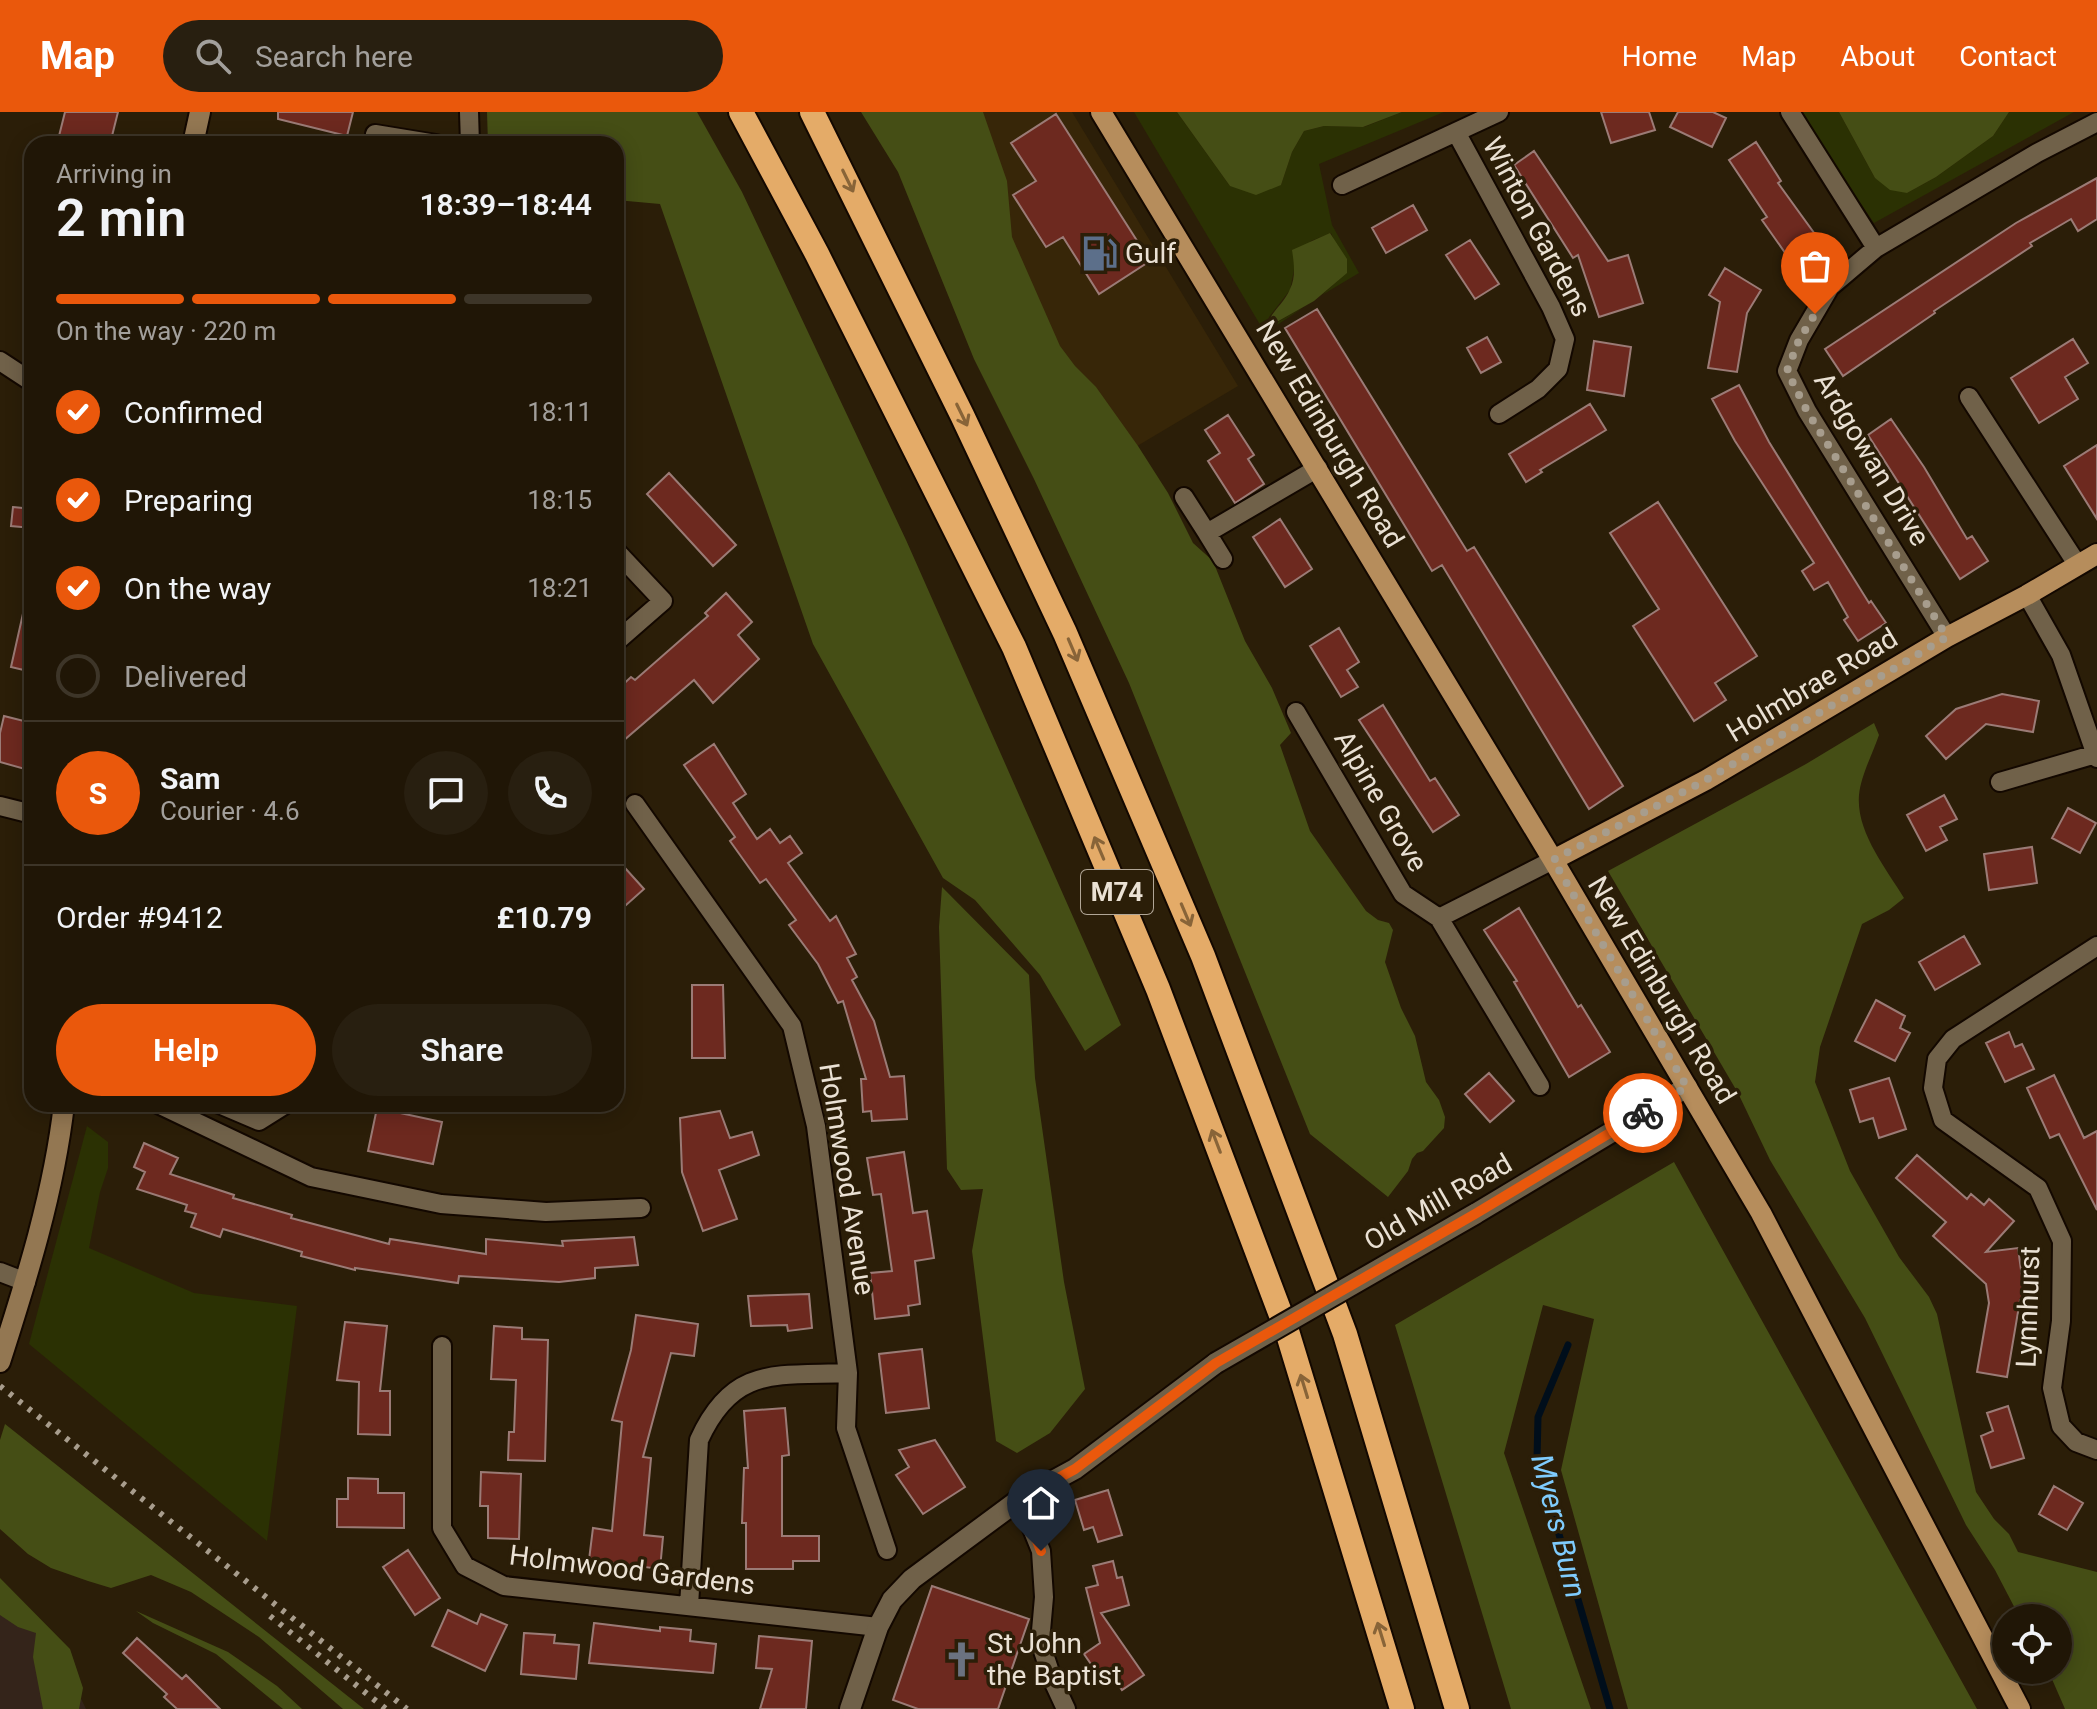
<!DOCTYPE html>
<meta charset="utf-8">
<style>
:root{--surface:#201606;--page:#281f10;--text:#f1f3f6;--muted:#a29f9b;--line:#3d3528;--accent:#ea580c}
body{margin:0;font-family:Roboto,sans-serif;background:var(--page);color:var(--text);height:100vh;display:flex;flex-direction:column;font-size:30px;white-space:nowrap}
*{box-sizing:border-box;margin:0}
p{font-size:26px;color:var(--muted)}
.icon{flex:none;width:44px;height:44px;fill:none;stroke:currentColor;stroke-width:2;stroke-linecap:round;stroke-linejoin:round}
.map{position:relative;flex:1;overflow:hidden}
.details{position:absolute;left:24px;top:24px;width:600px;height:976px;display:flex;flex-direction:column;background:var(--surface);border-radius:24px;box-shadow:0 4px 20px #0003,0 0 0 2px var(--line)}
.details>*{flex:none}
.fabs{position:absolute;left:1992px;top:1492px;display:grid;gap:16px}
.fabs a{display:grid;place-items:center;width:80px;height:80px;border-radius:50%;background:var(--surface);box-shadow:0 4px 20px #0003,0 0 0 2px var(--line);font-size:40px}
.pin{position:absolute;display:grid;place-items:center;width:68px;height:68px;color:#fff;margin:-82px -34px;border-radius:50% 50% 50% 0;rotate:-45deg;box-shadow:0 0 8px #0007}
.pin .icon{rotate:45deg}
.courier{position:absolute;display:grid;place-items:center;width:80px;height:80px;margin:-40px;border:6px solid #ea580c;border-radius:50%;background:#fff;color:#222;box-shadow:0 2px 10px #0007}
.headline em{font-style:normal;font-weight:600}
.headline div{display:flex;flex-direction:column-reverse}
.headline{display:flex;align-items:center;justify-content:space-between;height:136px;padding:0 32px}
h1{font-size:52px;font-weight:600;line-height:60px}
.bar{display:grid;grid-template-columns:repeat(4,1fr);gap:12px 8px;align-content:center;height:96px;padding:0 32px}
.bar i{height:10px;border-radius:6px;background:var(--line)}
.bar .active{background:var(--accent)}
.bar p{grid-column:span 4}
.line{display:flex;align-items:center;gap:20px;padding:0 32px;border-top:2px solid var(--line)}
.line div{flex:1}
.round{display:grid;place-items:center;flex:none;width:84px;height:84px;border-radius:42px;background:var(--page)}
ol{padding:0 32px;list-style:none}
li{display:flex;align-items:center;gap:24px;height:88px}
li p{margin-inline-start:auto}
li .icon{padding:8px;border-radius:50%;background:var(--accent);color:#fff;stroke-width:4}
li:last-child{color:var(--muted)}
li i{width:44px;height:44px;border:4px solid var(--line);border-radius:50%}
.primary-button{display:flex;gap:16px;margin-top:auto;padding:16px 32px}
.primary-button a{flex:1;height:92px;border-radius:48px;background:var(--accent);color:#fff;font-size:32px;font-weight:600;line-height:92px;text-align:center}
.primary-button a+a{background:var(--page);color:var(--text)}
header{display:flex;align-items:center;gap:48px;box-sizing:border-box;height:112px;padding:0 40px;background:var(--accent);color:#fff}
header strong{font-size:38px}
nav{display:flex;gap:44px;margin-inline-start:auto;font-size:28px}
.search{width:560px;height:72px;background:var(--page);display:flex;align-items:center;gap:20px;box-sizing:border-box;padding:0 28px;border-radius:44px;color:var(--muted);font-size:30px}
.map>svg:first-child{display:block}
.commercial{fill:#34241a}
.built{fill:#372608}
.green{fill:#2b3103}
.forest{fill:#454e15}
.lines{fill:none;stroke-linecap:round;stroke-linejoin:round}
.stream{stroke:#000e1b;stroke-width:7}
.building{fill:#6d291f;stroke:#9b7b76;stroke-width:2}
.minor-casing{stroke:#130800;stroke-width:22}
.tertiary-casing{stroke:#130800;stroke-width:24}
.secondary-casing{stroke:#130800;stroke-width:24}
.primary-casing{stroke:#130800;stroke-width:24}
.motorway-casing{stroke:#130800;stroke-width:28}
.minor{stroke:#706149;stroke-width:18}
.tertiary{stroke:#706149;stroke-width:20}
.secondary{stroke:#937752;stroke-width:20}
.primary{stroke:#b68d5c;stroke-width:20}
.motorway{stroke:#e4ab68;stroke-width:24}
.rail{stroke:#a89d8d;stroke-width:6;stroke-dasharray:4 8;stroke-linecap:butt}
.tertiary-bridge-casing{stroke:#130800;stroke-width:24;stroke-linecap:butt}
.tertiary-bridge{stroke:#706149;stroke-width:20}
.oneway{stroke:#886438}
.done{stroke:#a79d8d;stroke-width:8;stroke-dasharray:0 14.4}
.route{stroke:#ea580c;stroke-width:10}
.labels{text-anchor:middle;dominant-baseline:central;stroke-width:7;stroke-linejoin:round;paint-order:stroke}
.shield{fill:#2b1e08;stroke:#b1a697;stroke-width:2}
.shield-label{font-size:26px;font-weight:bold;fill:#eae1d4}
.street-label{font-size:28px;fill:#eae1d4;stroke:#2b1e08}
.poi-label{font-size:28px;fill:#eae1d4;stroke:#2b1e08;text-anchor:start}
.water-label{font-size:30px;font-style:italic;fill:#7fccfd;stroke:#2b1e08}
</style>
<header>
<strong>Map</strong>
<div class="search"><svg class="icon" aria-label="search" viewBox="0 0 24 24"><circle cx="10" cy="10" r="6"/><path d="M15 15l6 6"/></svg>Search here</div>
<nav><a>Home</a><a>Map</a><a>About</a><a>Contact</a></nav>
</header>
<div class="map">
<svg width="2097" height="1597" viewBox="0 0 2097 1597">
<rect width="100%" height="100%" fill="#2b1e08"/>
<path class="commercial" d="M0 1484 62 1547 86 1597H0Z"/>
<path class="built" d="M947 0H1072L1238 274 1112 349Z"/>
<path class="green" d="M1134 0H1177L1230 74 1281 73 1292 40 1304 19 1324 14 1364 15 1402 0H1444L1319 52 1332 113 1359 161 1322 183 1347 160 1331 121 1311 129 1294 158 1290 178 1269 205 1267 216 1304 195 1265 221Z
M1798 0H1839L1875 66 1907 81 1936 65 1993 24 2009 0H2074L1874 111Z
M87 1014 108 1030V1056L100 1080 89 1136 194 1181 297 1194 267 1429 29 1232Z"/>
<path class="forest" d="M487 0H697L742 80 906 428 1121 913 1085 939 1040 863 975 788 943 766 813 532 660 92 616 88V32H488Z
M861 0H983L1007 69 1012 125 1060 234 1075 254 1096 275 1138 334 1168 381 1193 431 1213 449 1245 529 1272 576 1291 621 1280 633 1310 719 1366 799 1378 808 1389 811 1393 818 1385 850 1401 896 1415 924 1426 970 1439 988 1445 1005 1444 1016 1423 1039 1417 1041 1412 1047 1408 1059 1388 1085 1310 1022 1129 571 1034 367 974 247 898 60Z
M1177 0H1402L1363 15 1324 14 1304 19 1292 40 1281 73 1256 83 1230 74Z
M1839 0H2009L1993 24 1936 65 1907 81 1890 78 1875 66Z
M1330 121 1347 147V161L1314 189 1266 216C1270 200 1284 192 1290 177 1296 165 1294 151 1292 138Z
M1874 611 1879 623C1873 641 1861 663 1859 683 1856 720 1886 756 1904 786L1889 798 1862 812 1820 935 1815 970 1850 1059 1899 1145 1929 1185 1937 1202 1976 1380 1994 1407 2009 1422 2018 1440 2097 1460V1597H2065L2048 1558H2058V1506H2020L1995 1458 1966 1413 1865 1206 1770 1048 1738 981 1608 759 1806 652Z
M942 775 1029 863 1035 966 1064 1170 1085 1277 1050 1321 1017 1341 996 1329 972 1139 983 1077 961 1078 947 1057 939 815Z
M1674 1050 1977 1597H1628L1561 1358 1594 1207 1543 1193 1504 1341 1591 1597H1511L1395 1213Z
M5 1312 364 1597H343L259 1525 191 1480 151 1463 111 1476 88 1469 51 1456 28 1442 0 1417V1328Z
M0 1466 70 1537 83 1576 79 1597H43L33 1545 36 1521 18 1515 0 1503Z
M136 1499 228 1540 277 1574 302 1597H283L216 1542 153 1511Z"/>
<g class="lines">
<path class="stream" d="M1568 1233 1538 1305 1537 1347 1610 1597"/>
</g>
<path class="building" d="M65 0H118L110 32H57Z
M278 0H353L347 24 278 7Z
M1601 0H1649L1655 18 1611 31Z
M1678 0H1713L1726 6 1712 35 1670 15Z
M1056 2 1150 149 1099 182 1063 125 1046 135 1013 83 1036 69 1011 31Z
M1756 30 1781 69 1778 71 1817 125 1788 145 1762 108 1767 105 1729 48Z
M1534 39 1608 149 1628 143 1643 191 1599 205 1578 143 1573 146 1514 53Z
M2097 66V107L2078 119 2071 107 2030 131 2032 134 1934 199 1935 201 1843 264 1825 237 2016 111Z
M1413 93 1427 118 1386 141 1372 116Z
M1470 128 1499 172 1475 187 1446 143Z
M1725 156 1761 178 1747 201 1737 260 1708 256 1720 190 1709 183Z
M1317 197 1467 439 1474 435 1623 674 1589 697 1442 453 1432 459 1285 216Z
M1487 225 1501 250 1481 261 1467 236Z
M2073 227 2088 251 2065 265 2078 287 2039 311 2011 266Z
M1594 229 1631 235 1624 284 1587 278Z
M1739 273 1769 330 1836 438 1869 491 1871 489 1886 511 1858 529 1844 508 1848 505 1828 470 1814 478 1802 459 1814 451 1735 329 1712 287Z
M1590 292 1606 318 1540 358 1542 360 1526 370 1509 342Z
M1228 303 1254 343 1248 347 1264 372 1235 391 1208 349 1220 341 1205 318Z
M1891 307 1924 355 1967 427 1972 424 1988 449 1960 467 1868 323Z
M2097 333V407L2064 354Z
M669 361 736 433 713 454 647 382Z
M1658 390 1757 544 1715 571 1726 588 1694 609 1633 514 1659 497 1610 421Z
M13 395 32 397V416L11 414Z
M1280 407 1312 457 1285 475 1253 425Z
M726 481 752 510 738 523 759 547 713 591 694 568 616 635V579L631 565 635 568 708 504 705 501Z
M24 497 32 498V560L11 555Z
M1339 516 1359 550 1347 558 1358 575 1341 585 1310 534Z
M2002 582 2039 589 2033 620 1986 612 1946 647 1926 624 1956 597Z
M1383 593 1430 669 1435 666 1459 703 1433 720 1359 608Z
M4 604 32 611V659L0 650V621Z
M714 632 746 682 733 691 757 727 770 717 780 731 790 724 802 741 788 751 830 809 836 804 856 842 847 846 857 865 852 868 874 909 890 965 904 964 907 1007 872 1009 871 999 863 1000 861 967H866L843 889 838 891 818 852 789 813 796 808 766 767 760 771 730 729 735 725 684 653Z
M1944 683 1957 707 1940 715 1947 728 1926 739 1907 703Z
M2068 696 2096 711 2080 741 2052 726Z
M2032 735 2037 771 1989 778 1984 742Z
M616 746 644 777 616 802Z
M1519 796 1578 895 1581 893 1610 940 1569 965 1514 870 1517 869 1484 818Z
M1964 824 1980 852 1935 878 1919 850Z
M692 873H723L725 946H692Z
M1876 888 1905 904 1900 916 1910 921 1895 949 1855 929Z
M2009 920 2015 935 2022 932 2034 957 2005 970 1986 931Z
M1489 961 1514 989 1490 1010 1465 982Z
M2054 963 2084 1026 2097 1019V1098L2059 1022 2050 1026 2027 976Z
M1889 966 1906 1017 1879 1026 1873 1006 1860 1010 1850 978Z
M377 996 442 1010 433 1052 368 1039Z
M720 999 730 1026 752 1020 759 1043 719 1058 737 1107 703 1119 682 1060 680 1006Z
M144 1031 178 1046 170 1062 234 1083 233 1086 292 1103 291 1106 389 1132 390 1127 486 1142V1127L563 1134 562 1129 634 1125 638 1153 595 1156V1166L559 1170 459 1164 458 1171 355 1156V1158L301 1144 302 1140 223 1117 220 1125 191 1115 196 1102 185 1099 187 1093 137 1077 145 1060 134 1055Z
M904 1040 913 1101 927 1099 934 1146 915 1149 920 1192 908 1194 909 1203 875 1207 870 1161 892 1159 881 1082 873 1083 867 1046Z
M1917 1043 1967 1087 1971 1082 1984 1093 1989 1087 2014 1109 1986 1140 2018 1136 2025 1187 2020 1188 2007 1265 1977 1260 1989 1191 1986 1172 1933 1124 1946 1110 1896 1066Z
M809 1182 812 1216 788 1219 787 1213 751 1214 748 1184Z
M636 1203 698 1212 694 1244 671 1241 643 1345 651 1346 644 1423 663 1425 660 1457 589 1448 593 1416 612 1419 622 1310 612 1308 631 1238Z
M345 1210 387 1214 380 1279H390V1323L358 1322 359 1270 337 1268Z
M494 1214 522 1216V1227L548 1228 545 1349 508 1348 509 1320H514L516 1268 491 1267Z
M922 1237 929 1296 886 1301 879 1242Z
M2008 1294 2024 1346 1991 1356 1981 1324 1993 1319 1987 1301Z
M785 1296 789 1343 782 1344V1424H819V1449H793V1457H746V1411H742L744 1356H748L744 1299Z
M935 1328 965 1375 923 1402 896 1363 909 1355 899 1338Z
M481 1360 521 1362 519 1427 488 1426V1394H480Z
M348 1366 378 1367V1381H404V1416L337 1415V1387H348Z
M2054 1374 2083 1391 2067 1418 2039 1402Z
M1108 1378 1122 1423 1098 1430 1093 1415 1084 1418 1075 1388Z
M408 1438 440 1486 415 1503 383 1455Z
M1113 1449 1117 1466 1122 1465 1129 1493 1101 1501 1144 1563 1122 1578 1111 1562 1102 1568 1084 1542 1100 1531 1086 1476 1098 1473 1093 1454Z
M932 1474 1029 1507 998 1597H918L893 1588Z
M448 1498 477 1512 481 1502 507 1513 485 1559 432 1534Z
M594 1511 660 1519V1515L691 1518 690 1529 716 1532 713 1561 589 1551Z
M524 1521 555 1523 554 1531 579 1533 576 1567 521 1562Z
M759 1524 812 1529 806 1597H760L772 1557 756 1556Z
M137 1526 182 1567 186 1563 220 1597H177L164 1585 167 1582 123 1541Z"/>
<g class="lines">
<defs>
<path id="minor" d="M469 0 470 32
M1790 0 1876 136
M1456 20 1551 195 1565 227 1558 257 1538 277 1499 302
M375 22 436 32
M1342 73 1499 0
M0 249 32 270
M1969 285 2077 452
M1184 385 1207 421
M616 439 663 489 616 530
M1223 447 1207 421 1318 356
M2027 483 2061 543 2097 646
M1947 525 1807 299 1787 259 1799 228 1830 175 1876 136 2037 41 2097 10
M1296 600 1403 782 1439 806 1553 748
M2000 670 2096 642
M635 692 792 914 816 1014 848 1261C776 1264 733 1253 699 1328L689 1494
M0 694 32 702
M1439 806 1540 974
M2097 834 1953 927 1937 947 1933 976 1943 1008 2038 1076 2062 1129 2061 1209 2052 1276 2061 1314 2076 1330 2097 1338
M158 992 311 1065 441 1092 546 1100 641 1096
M219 992 259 1009 286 992
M0 1160 26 1170
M442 1234V1416L465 1454 504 1474 878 1515
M848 1261 846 1316 887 1438
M1020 1387 1041 1439 1044 1485 1040 1530 1053 1569 1066 1597"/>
<path id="tertiary" d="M1475 1102 1687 975
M850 1597 878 1515 892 1488 912 1467 1020 1387 1075 1357 1216 1251"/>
<path id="secondary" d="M193 32 200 0
M0 1250C27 1166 54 1080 64 992"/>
<path id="primary" d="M1101 0 1553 748 1761 1101 2020 1597
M1553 748 1706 668 1947 525 2027 483 2097 442"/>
<path id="motorway" d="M741 0 817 142 1014 535 1158 877 1287 1219 1402 1597
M812 0 962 303 1065 521 1203 844 1345 1222 1457 1597"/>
</defs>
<use href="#minor" class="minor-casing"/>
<use href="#tertiary" class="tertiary-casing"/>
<use href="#secondary" class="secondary-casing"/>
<use href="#primary" class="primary-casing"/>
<use href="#motorway" class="motorway-casing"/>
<use href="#minor" class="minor"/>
<use href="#tertiary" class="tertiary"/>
<use href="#secondary" class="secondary"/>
<use href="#primary" class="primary"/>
<use href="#motorway" class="motorway"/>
<path class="rail" d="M0 1274 407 1597
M270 1504 386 1597"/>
<defs>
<path id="tertiary-bridge" d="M1216 1251 1475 1102"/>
</defs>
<use href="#tertiary-bridge" class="tertiary-bridge-casing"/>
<use href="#tertiary-bridge" class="tertiary-bridge"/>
</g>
<defs><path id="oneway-shaft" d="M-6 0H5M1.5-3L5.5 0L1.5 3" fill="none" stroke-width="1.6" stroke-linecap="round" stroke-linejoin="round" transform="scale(2)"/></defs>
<g class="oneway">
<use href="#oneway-shaft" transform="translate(848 69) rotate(64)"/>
<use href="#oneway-shaft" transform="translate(962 303) rotate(64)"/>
<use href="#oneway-shaft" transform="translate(1073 538) rotate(67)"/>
<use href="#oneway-shaft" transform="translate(1099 736) rotate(-113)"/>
<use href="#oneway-shaft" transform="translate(1186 803) rotate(67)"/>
<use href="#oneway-shaft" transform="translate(1216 1029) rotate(-111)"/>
<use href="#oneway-shaft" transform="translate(1304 1274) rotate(-107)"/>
<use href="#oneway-shaft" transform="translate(1381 1522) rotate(-107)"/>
</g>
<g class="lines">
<path class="done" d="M1643 1001 1687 975 1553 748 1706 668 1947 525 1807 299 1787 259 1799 228 1815 202"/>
<path class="route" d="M1041 1439 1020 1387 1075 1357 1216 1251 1475 1102 1643 1001"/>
</g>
<defs>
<symbol id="fuel-bare" viewBox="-9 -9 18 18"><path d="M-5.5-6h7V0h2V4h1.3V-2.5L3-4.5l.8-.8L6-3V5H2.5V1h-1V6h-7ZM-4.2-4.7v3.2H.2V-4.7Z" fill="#5c6f8a" stroke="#2b1e08" stroke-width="2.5" paint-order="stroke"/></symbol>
<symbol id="church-bare" viewBox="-9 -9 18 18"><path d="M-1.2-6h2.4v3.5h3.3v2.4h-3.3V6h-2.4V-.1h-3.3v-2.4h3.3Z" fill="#6b7280" stroke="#2b1e08" stroke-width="2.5" paint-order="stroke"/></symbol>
</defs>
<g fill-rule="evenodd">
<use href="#fuel-bare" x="1074" y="116" width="51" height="51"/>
<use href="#church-bare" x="936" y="1522" width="51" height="51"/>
</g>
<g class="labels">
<rect class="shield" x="1081" y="758" width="72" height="44" rx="6"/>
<g class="shield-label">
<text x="1117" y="780">M74</text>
</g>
<g class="street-label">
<text transform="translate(1537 115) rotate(62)">Winton Gardens</text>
<text transform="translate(1330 322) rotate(59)">New Edinburgh Road</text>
<text transform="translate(1872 347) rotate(59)">Ardgowan Drive</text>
<text transform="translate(1812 573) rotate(-31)">Holmbrae Road</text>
<text transform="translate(1381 689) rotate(60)">Alpine Grove</text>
<text transform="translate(1662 878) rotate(59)">New Edinburgh Road</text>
<text transform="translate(847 1067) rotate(81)">Holmwood Avenue</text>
<text transform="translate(1438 1090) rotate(-30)">Old Mill Road</text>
<text transform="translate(2028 1195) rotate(-88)">Lynnhurst</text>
<text transform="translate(632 1458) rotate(7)">Holmwood Gardens</text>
</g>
<g class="poi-label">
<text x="1125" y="141">Gulf</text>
<text x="987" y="1531">St John<tspan x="987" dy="32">the Baptist</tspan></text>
</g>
<g class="water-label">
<text transform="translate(1559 1414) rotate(76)">Myers Burn</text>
</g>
</g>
</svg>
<div class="fabs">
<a><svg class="icon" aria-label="locate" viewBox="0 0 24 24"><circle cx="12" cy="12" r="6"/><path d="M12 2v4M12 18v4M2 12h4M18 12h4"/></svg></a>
</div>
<div class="pin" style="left:1815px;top:202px;background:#ea580c"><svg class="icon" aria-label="bag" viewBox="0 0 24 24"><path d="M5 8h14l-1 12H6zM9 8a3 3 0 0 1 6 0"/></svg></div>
<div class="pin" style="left:1041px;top:1439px;background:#1f2937"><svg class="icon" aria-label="home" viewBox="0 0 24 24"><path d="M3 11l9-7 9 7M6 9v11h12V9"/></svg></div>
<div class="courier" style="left:1643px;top:1001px"><svg class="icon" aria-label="bike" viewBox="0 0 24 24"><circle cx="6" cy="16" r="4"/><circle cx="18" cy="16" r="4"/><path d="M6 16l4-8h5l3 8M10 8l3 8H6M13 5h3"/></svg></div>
<section class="details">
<div class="headline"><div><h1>2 min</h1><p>Arriving in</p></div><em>18:39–18:44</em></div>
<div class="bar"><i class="active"></i><i class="active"></i><i class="active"></i><i></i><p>On the way · 220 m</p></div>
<ol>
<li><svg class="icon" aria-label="check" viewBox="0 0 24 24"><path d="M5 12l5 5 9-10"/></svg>Confirmed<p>18:11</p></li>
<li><svg class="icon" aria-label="check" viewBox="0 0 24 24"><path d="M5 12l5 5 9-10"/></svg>Preparing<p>18:15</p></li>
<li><svg class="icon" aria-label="check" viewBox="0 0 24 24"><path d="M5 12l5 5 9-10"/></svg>On the way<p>18:21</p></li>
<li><i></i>Delivered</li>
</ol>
<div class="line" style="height:144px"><b class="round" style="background:var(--accent);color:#fff">S</b><div><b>Sam</b><p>Courier · 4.6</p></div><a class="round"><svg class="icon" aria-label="chat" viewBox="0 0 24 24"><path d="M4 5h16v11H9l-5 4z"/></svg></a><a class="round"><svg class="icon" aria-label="phone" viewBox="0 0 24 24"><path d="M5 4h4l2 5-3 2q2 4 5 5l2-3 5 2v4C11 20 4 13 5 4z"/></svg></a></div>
<div class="line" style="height:104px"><div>Order #9412</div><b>£10.79</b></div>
<div class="primary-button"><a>Help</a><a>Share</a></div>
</section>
</div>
